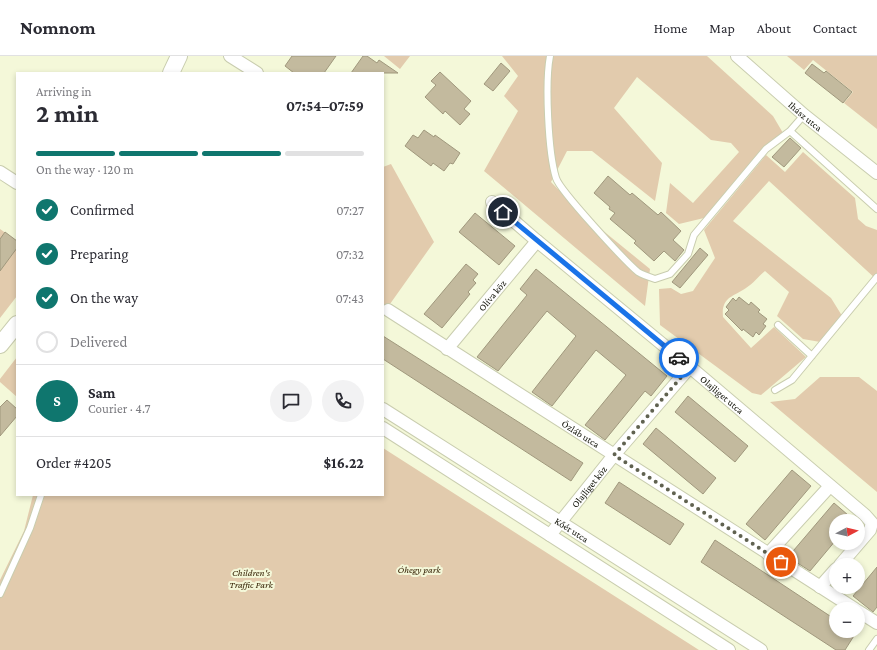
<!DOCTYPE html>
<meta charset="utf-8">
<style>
:root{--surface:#fff;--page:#f2f2f3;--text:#2b2b33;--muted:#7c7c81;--line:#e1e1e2;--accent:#0f766e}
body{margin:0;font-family:"Crimson Pro",serif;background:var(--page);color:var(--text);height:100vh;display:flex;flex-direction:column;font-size:15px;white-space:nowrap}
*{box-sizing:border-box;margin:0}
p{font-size:13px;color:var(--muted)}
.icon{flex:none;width:22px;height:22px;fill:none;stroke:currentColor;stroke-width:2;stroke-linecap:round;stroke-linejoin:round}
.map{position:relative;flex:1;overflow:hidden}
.sheet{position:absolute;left:16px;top:16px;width:368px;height:424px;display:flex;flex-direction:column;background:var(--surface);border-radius:0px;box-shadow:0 2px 6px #0003}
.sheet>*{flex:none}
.needle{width:26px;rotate:83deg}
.tools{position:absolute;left:829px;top:458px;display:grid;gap:8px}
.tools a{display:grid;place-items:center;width:36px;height:36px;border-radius:50%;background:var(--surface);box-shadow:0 2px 6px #0003;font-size:20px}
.pin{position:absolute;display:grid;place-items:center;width:34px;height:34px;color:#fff;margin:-17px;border:2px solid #fff;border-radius:50%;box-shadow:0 1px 4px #0007}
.courier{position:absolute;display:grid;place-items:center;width:40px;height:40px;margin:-20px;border:3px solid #1a73e8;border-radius:50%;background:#fff;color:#222;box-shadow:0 1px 5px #0007}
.overview em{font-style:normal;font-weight:700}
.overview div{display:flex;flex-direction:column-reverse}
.overview{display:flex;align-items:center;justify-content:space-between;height:68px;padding:0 20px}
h1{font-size:26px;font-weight:700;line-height:30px}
.bar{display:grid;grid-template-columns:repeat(4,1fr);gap:6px 4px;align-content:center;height:48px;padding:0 20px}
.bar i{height:5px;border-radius:3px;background:var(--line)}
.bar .current{background:var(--accent)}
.bar p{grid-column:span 4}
.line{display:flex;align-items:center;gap:10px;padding:0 20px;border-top:1px solid var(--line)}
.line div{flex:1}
.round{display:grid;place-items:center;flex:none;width:42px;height:42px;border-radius:21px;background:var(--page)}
ol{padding:0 20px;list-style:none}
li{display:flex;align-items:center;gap:12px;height:44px}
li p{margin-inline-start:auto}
li .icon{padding:4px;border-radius:50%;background:var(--accent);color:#fff;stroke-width:4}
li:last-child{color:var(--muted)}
li i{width:22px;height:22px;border:2px solid var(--line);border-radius:50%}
header{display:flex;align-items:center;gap:24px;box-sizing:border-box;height:56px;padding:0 20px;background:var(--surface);border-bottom:1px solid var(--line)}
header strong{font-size:19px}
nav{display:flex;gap:22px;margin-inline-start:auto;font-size:14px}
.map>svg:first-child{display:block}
.green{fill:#e2cbad}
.building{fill:#c3ba9e;stroke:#a0987d}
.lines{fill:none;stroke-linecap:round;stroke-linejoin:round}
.lane-casing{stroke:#c9cdaf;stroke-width:8}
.street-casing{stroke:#c9cdaf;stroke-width:14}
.secondary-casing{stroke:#c9cdaf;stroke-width:18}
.lane{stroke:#fff;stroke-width:6}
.street{stroke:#fff;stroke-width:12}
.secondary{stroke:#fff;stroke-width:16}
.done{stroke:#606250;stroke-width:4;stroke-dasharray:0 7.2}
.route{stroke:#1a73e8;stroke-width:5}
.labels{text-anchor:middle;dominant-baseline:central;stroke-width:4;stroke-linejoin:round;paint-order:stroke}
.street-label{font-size:10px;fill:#101107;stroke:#f4f8d9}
.park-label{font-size:10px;font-style:italic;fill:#382508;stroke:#f4f8d9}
</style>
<header>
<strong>Nomnom</strong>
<nav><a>Home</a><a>Map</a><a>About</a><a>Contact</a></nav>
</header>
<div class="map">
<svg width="877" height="594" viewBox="0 0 877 594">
<rect width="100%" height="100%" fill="#f4f8d9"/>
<path class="green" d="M384 0H410L400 13Z
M502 0H707L773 60 783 77 764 90 704 162 679 168 666 157 670 127 693 147 739 96 731 87 711 84 637 21 614 52 662 107 655 145 592 95H567L551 126 580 156 650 213 645 250 484 115 518 55 504 40 518 20Z
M787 0H877V73L844 47 853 36 813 4 804 14Z
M803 96 855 142 858 163 866 170 877 174V224L769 125 733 165 831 242 844 263 826 287 803 283 777 260 789 236 765 215C759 220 753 228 746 232 733 241 721 241 723 261L751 292 774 271 806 301 761 339 752 337 660 269 659 233 671 232 681 238 693 235 715 202 704 174 766 99 785 116Z
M391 108 434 186 390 248 383 253V111Z
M0 173 17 185V240L0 262Z
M17 301V341L0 326V323Z
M820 321H859L877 335V436L770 346 795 343Z
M383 392 699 594H0V524L24 475 33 439H383Z"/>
<path class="building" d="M292 0H336L324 17H294L285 10Z
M363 0H367L377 7 379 4 398 17H351Z
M501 7 510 15 493 35 484 28Z
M812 8 824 17 826 15 852 36 843 47 805 17Z
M440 16 471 45 464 53 470 58 460 69 445 55 443 58 425 41 436 29 431 25Z
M424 74 434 81 435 79 460 97 453 108 450 107 444 115 433 107 431 110 405 90 413 79 418 82Z
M790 82 801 92 784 111 772 101Z
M608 120 630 139 632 137 658 159 661 156 681 175 673 184 684 194 675 205 664 195 654 205 634 187 636 185 610 163 615 157 609 153 610 151 594 137Z
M475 157 515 190 499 209 459 176Z
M5 176 17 185V192L0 215V183Z
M700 192 708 199 680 232 672 226Z
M466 208 478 218 473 224 476 227 468 236 470 238 442 272 424 258Z
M536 213 667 320 651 340 645 335 605 384 585 369 626 319 596 294 552 350 532 336 576 280 547 255 498 315 477 301 527 239 520 233Z
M739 241 749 249 751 246 760 254 758 256 767 263 763 268 766 270 759 279 756 276 753 281 743 273 742 275 725 258 729 254 726 251 733 242 736 245Z
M383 280 583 407 571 425 383 303Z
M688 340 748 390 735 406 675 356Z
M7 344 17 353V360L0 380V351Z
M656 372 716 422 703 438 643 388Z
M792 414 811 430 765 484 746 468Z
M619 426 684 468 670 489 605 447Z
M834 447 855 465H836V484L810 515 788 501Z
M715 484 836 564V575H857L845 594H836L701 506Z
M877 511V551L873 556 853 540Z"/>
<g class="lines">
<defs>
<path id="lane" d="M550 0C545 26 548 96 556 122 560 135 625 205 638 216 643 219 649 221 655 223L670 218 688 198 694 179 766 93 790 75
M804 59 790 75 877 153
M778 269 812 300
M775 334 792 324 877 221
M0 538 30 472 41 439
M869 594 877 583"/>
<g id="street">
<path d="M230 0 257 17"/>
<path id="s1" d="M737 0 804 59 877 117"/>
<path d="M0 116 17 127"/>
<path id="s2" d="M492 146 537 185 690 311 865 459 872 467 870 474 840 509"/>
<path id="s3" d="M388 254 855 553"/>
<path id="s4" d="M447 293 537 185"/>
<path id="s5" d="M383 353 761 594"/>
<path d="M383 372 729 594"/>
<path id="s6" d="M550 479 614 399 690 311"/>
<path d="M768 498 830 430"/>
<path d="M820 531 836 513"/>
<path d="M858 555 877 567"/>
</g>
<path id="secondary" d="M171 17 179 0
M0 289 17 268"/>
</defs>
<use href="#lane" class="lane-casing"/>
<use href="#street" class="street-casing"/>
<use href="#secondary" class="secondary-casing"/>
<use href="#lane" class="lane"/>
<use href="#street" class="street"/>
<use href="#secondary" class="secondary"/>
</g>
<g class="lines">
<path class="done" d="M679 302 690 311 614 399 781 506"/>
<path class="route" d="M503 156 679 302"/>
</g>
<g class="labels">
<g class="street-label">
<text stroke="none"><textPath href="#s1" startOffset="91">Ihász utca</textPath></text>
<text stroke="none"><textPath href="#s4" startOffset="70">Olíva köz</textPath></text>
<text stroke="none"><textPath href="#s2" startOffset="300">Olajliget utca</textPath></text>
<text stroke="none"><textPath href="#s3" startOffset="229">Őzláb utca</textPath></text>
<text stroke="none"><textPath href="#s6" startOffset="62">Olajliget köz</textPath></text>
<text stroke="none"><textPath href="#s5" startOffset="224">Kőér utca</textPath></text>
</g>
<g class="park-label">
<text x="419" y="513">Óhegy park</text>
<text x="251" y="516">Children's<tspan x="251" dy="12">Traffic Park</tspan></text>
</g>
</g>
</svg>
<div class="tools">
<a><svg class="needle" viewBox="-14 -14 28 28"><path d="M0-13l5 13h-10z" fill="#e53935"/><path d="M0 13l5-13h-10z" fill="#7c7c81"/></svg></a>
<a>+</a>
<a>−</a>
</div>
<div class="pin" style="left:781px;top:506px;background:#ea580c"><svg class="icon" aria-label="bag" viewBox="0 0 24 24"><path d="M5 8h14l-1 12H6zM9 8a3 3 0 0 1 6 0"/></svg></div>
<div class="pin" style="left:503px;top:156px;background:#1f2937"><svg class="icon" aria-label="home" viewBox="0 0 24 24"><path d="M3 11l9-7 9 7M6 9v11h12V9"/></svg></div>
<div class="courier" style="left:679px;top:302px"><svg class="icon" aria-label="car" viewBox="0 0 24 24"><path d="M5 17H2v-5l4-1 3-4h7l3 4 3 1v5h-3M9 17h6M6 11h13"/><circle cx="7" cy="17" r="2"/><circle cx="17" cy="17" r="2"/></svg></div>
<section class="sheet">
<div class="overview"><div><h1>2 min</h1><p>Arriving in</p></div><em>07:54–07:59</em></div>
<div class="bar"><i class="current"></i><i class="current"></i><i class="current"></i><i></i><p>On the way · 120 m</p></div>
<ol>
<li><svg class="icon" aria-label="check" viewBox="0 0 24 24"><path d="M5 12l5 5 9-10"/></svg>Confirmed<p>07:27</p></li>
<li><svg class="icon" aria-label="check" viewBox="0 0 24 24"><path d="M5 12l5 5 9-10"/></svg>Preparing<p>07:32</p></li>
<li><svg class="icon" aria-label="check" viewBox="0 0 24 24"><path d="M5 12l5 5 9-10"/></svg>On the way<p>07:43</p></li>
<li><i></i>Delivered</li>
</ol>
<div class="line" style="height:72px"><b class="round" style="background:var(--accent);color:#fff">S</b><div><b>Sam</b><p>Courier · 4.7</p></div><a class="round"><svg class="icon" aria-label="chat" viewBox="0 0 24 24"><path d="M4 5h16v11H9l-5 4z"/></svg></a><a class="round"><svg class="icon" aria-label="phone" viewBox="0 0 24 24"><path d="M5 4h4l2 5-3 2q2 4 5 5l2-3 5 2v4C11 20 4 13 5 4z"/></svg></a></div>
<div class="line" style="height:52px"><div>Order #4205</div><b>$16.22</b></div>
</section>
</div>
